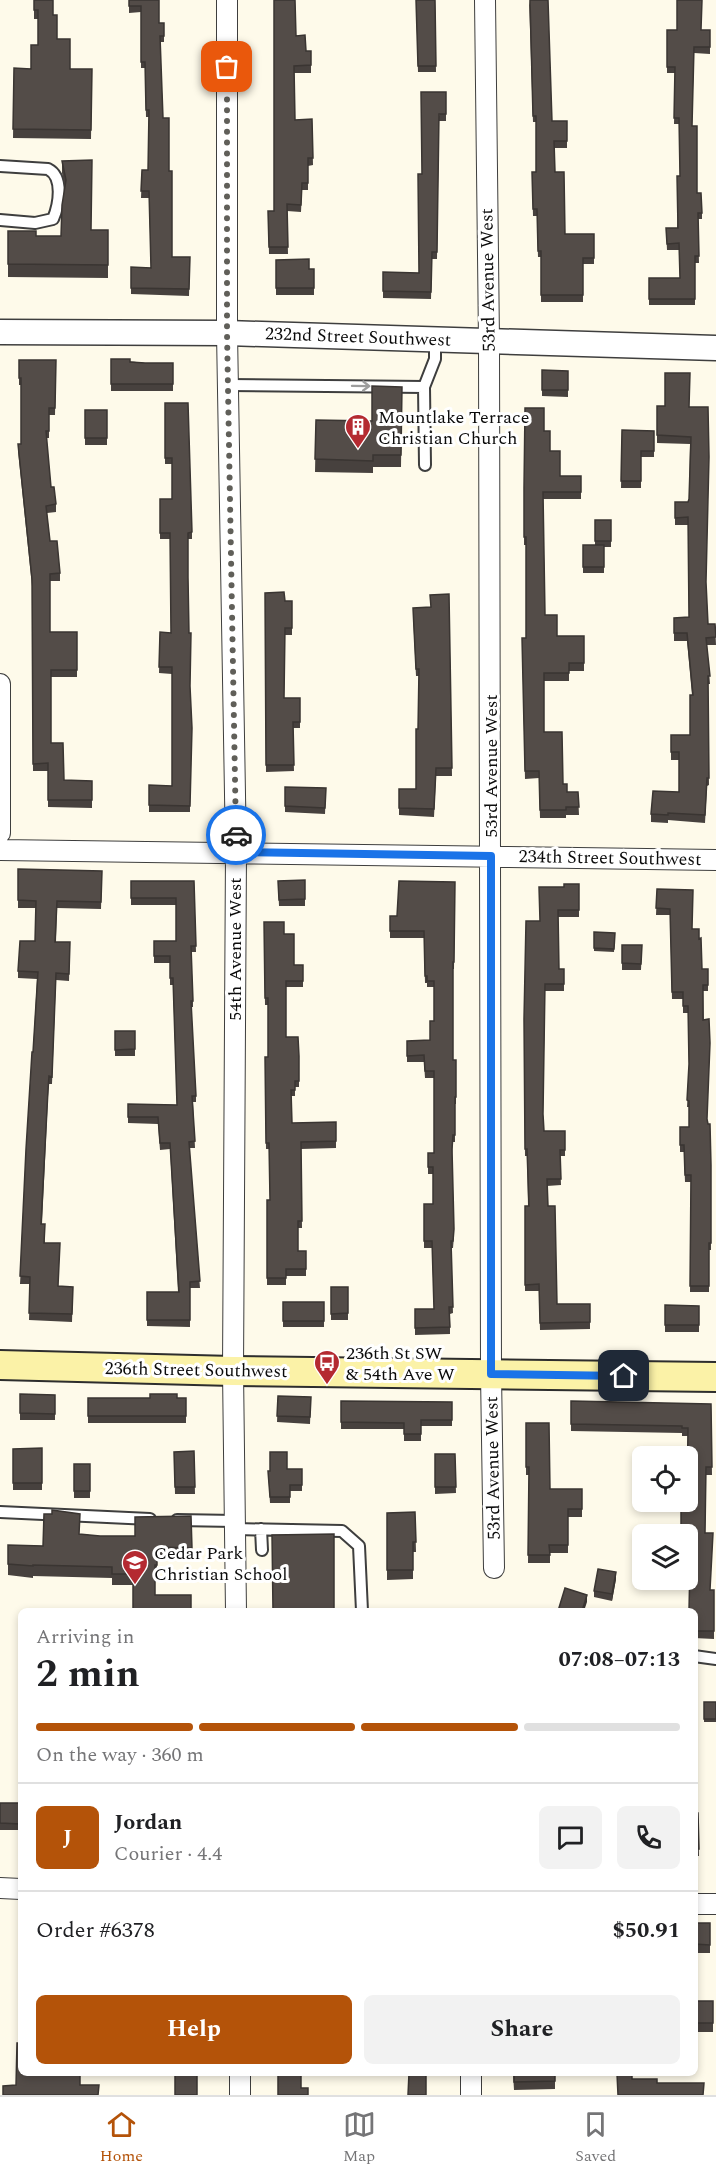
<!DOCTYPE html>
<meta charset="utf-8">
<style>
:root{--surface:#fff;--page:#f2f2f2;--text:#202124;--muted:#757577;--line:#e0e0e0;--accent:#b45309}
body{margin:0;font-family:Spectral,serif;background:var(--page);color:var(--text);height:100vh;display:flex;flex-direction:column;font-size:22px;white-space:nowrap}
*{box-sizing:border-box;margin:0}
p{font-size:20px;color:var(--muted)}
.icon{flex:none;width:33px;height:33px;fill:none;stroke:currentColor;stroke-width:2;stroke-linecap:round;stroke-linejoin:round}
.map{position:relative;flex:1;overflow:hidden}
.sheet{position:absolute;left:18px;top:1608px;width:680px;height:468px;display:flex;flex-direction:column;background:var(--surface);border-radius:9px;box-shadow:0 3px 9px #0003}
.sheet>*{flex:none}
.tools{position:absolute;left:632px;top:1446px;display:grid;gap:12px}
.tools a{display:grid;place-items:center;width:66px;height:66px;border-radius:9px;background:var(--surface);box-shadow:0 3px 9px #0003;font-size:30px}
.pin{position:absolute;display:grid;place-items:center;width:51px;height:51px;color:#fff;margin:-26px;border-radius:12px;box-shadow:0 3px 9px #0006}
.courier{position:absolute;display:grid;place-items:center;width:60px;height:60px;margin:-30px;border:4px solid #1a73e8;border-radius:50%;background:#fff;color:#222;box-shadow:0 2px 8px #0007}
.head em{font-style:normal;font-weight:700}
.head div{display:flex;flex-direction:column-reverse}
.head{display:flex;align-items:center;justify-content:space-between;height:102px;padding:0 18px}
h1{font-size:39px;font-weight:700;line-height:45px}
.bar{display:grid;grid-template-columns:repeat(4,1fr);gap:9px 6px;align-content:center;height:72px;padding:0 18px}
.bar i{height:8px;border-radius:4px;background:var(--line)}
.bar .selected{background:var(--accent)}
.bar p{grid-column:span 4}
.line{display:flex;align-items:center;gap:15px;padding:0 18px;border-top:2px solid var(--line)}
.line div{flex:1}
.round{display:grid;place-items:center;flex:none;width:63px;height:63px;border-radius:9px;background:var(--page)}
.cta{display:flex;gap:12px;margin-top:auto;padding:12px 18px}
.cta a{flex:1;height:69px;border-radius:9px;background:var(--accent);color:#fff;font-size:24px;font-weight:700;line-height:69px;text-align:center}
.cta a+a{background:var(--page);color:var(--text)}
.menu{display:flex;justify-content:space-around;align-items:center;height:84px;border-top:2px solid var(--line);background:var(--surface);font-size:16px;color:var(--muted)}
.menu a{display:grid;justify-items:center;gap:3px}
.menu .selected{color:var(--accent)}
.map>svg:first-child{display:block}
.lines{fill:none;stroke-linecap:round;stroke-linejoin:round}
.service-casing{stroke:#3e3e3e;stroke-width:14}
.minor-casing{stroke:#3e3e3e;stroke-width:22}
.tertiary-casing{stroke:#3e3e3e;stroke-width:27}
.secondary-casing{stroke:#2d2d2d;stroke-width:32}
.service{stroke:#fff;stroke-width:10}
.minor{stroke:#fff;stroke-width:20}
.tertiary{stroke:#fff;stroke-width:24}
.secondary{stroke:#fbf2a7;stroke-width:28}
.wall{fill:#47413e}
.shaded-wall{fill:#3a3532}
.building{fill:#534c48;stroke:#3a3532;stroke-width:1.5}
.oneway{stroke:#9d9d9d}
.done{stroke:#605f59;stroke-width:6;stroke-dasharray:0 10.8}
.route{stroke:#1a73e8;stroke-width:8}
.labels{text-anchor:middle;dominant-baseline:central;stroke-width:6;stroke-linejoin:round;paint-order:stroke}
.street-label{font-size:18px;fill:#0b0b0b;stroke:#fff}
.poi-label{font-size:18px;fill:#0b0b0b;stroke:#fff;text-anchor:start}
</style>
<div class="map">
<svg width="716" height="2095" viewBox="0 0 716 2095">
<rect width="100%" height="100%" fill="#fefaea"/>
<g class="lines">
<defs>
<path id="service" d="M0 166 48 169C64 177 59 205 53 219L35 223 0 220
M228 385 424 387
M425 465 424 387 435 359V340
M0 1512 150 1519
M177 1520 235 1521
M235 1529 342 1531 359 1546 362 1611
M261 1529 262 1550
M694 1656 716 1659"/>
<path id="minor" d="M227 0V333L236 852 233 1371 236 1611
M485 0 489 341 491 1374 494 1568
M0 684V833
M0 850 716 860
M0 1888 21 1889
M694 1904H716
M240 2073V2095
M471 2073V2095"/>
<path id="tertiary" d="M0 332 227 333 716 348"/>
<path id="secondary" d="M0 1365 233 1371 716 1377"/>
</defs>
<use href="#service" class="service-casing"/>
<use href="#minor" class="minor-casing"/>
<use href="#tertiary" class="tertiary-casing"/>
<use href="#secondary" class="secondary-casing"/>
<use href="#service" class="service"/>
<use href="#minor" class="minor"/>
<use href="#tertiary" class="tertiary"/>
<use href="#secondary" class="secondary"/>
</g>
<path class="wall" d="M34 0 53 15 57 39 70 69H92L91 139 13 138 14 68 31 69 38 45V19H34Z
M129 0H159V23H164V42H160L163 118 169 171 172 257H190L189 296 131 294V267L151 268 149 198H141L142 170H148L149 117H146L145 68H141V12L129 13Z
M416 0H435L436 72H418Z
M529 0 552 121H567V148H554L555 172 565 234H594V264H583V302H541V257H538L537 216H533L532 172H536V122H533Z
M667 30H710V54L694 53 692 126 697 193 702 213V219H698L699 263H695V305H649V278H680L679 250H667L666 228H677L680 176 679 124H674L675 73H667Z
M296 36 306 51 311 65V73H294L295 120 312 119 313 165 308 166V190H302L301 212 287 211 288 254H269L268 211H274Z
M446 92V121H439L437 259H432L431 299 383 298V272L419 273 422 174Z
M62 161 91 230H108V278L8 277V231L36 236H61L65 187 62 173Z
M276 260 309 269H314V295H276Z
M111 359 145 363H173V391H111Z
M19 360H56L55 415H49V438H46L51 487 56 504V512L47 513 50 541 60 573V581H50V632H77V677H51V743L64 780 92 781V808L48 807V771H33L32 586 18 451V444H21V385H19Z
M542 370 568 371V397L542 396Z
M402 387 401 467H373V473L315 472 316 420 372 421Z
M165 403 192 532V539H188V579L190 688V812H149V785L172 786V674L159 673 160 632 171 633 170 539H160V499H172V464H165Z
M657 406 689 407 706 585 708 624H715L716 645H707L710 684H708L709 785 707 786 705 823 668 820V823L651 822V814L679 792V760H671V735H690L692 695 687 641H674V625L689 617 688 525H675V502H688L689 499 690 444 657 443Z
M85 410H107V445H85Z
M622 430 654 431V457H641V488H621Z
M544 431 550 451 560 476H581V499H543L545 615 557 636H584V671H569V681H544V732L563 784 567 792H578L579 815H566V818H540L539 778 525 779 522 638H526V545H524V496Z
M595 520H611V547H604V573H583V545H595Z
M265 593 285 601H292V635H285L284 698H300V728H293L294 771 266 772Z
M449 594 452 776H436L434 817 399 815V789H416L418 729 419 676H416L413 615 430 607Z
M285 787 326 788 325 814 285 812Z
M18 869 102 871 101 909 57 908 56 942H70L69 981 56 980 52 1084H49L48 1097 42 1224 45 1243 58 1286 73 1287 72 1322 29 1320 30 1284H20L37 979 18 978V971L35 941 36 908H18Z
M305 880V906H279L278 881Z
M131 881H194L196 952H191L193 1001V1007H191L196 1096V1102H193L195 1148H189L200 1288H190V1327L147 1326V1292H178L170 1149 160 1150 158 1124 128 1123V1104L177 1105 173 985H170V963H154V941H176V905H131Z
M455 882 454 969H453V1060L456 1097V1104H455V1142H453L452 1155 454 1236 453 1248H451L453 1313 450 1314V1334L415 1335V1309H434L432 1248H424V1204H433V1174H428V1153H434V1078H425L424 1062H407V1041L430 1040 434 1021V987H427V983H425L424 938H390V916H397Z
M579 884V917H558L559 969H564V991H545L543 1115 544 1131H565V1156H560L561 1185 547 1186 548 1206 557 1304H590V1329L540 1330 539 1291H525V1206H528L527 1156H525L524 1019 540 921 564 887Z
M657 889 693 929 699 939 702 969H708V991H703L707 1120 711 1165V1250H709V1292H690L691 1182H685L684 1152H680V1127H689V1107H687L689 1066 688 1013H683V999H672L670 915H656Z
M264 922 284 934 294 965H303V987H286V1037L299 1056V1087H295V1096H291L292 1123 336 1141V1148L301 1149 302 1228H298V1251H306V1276H286V1285H267V1200H270L269 1149H266L265 1057H268V1005H265Z
M615 933 614 952 594 951V948Z
M622 945H642L641 970H622Z
M115 1031H135V1056H115Z
M331 1287H348V1320H331Z
M283 1302H324V1327H283Z
M665 1305 699 1306V1332H665Z
M20 1394 55 1395V1420H20Z
M278 1396 311 1397 310 1424 277 1422Z
M88 1398H186V1423H88Z
M341 1401 452 1402V1426H421V1441H404V1429H341Z
M571 1401 711 1404 712 1475H706L705 1533 710 1590H714V1639L694 1638V1611L690 1570H687L688 1436H682V1433L571 1431Z
M526 1423 550 1489H582V1517H568V1553H550V1563H528L529 1475H526Z
M42 1448V1490H13V1449Z
M194 1451 195 1494H175L174 1452Z
M435 1454H455L456 1493 435 1494Z
M74 1464H90V1498H74Z
M287 1469H302V1491H290V1503H270L268 1471Z
M52 1510 80 1514 79 1534 100 1536H135V1517L191 1516 192 1559H157V1576H155V1595H191V1611H133V1585H112V1578L33 1576V1578L8 1575V1545L43 1546 44 1514H52Z
M415 1512 416 1552H413V1579L387 1580V1513Z
M616 1579 612 1601 594 1597V1591Z
M704 1702H716V1722H704Z
M0 1803H21V1830H0Z
M694 1813H698L699 1856H694Z
M694 1923H710V1953H694Z
M694 2001H713V2032H694Z
M513 2073 555 2081V2089L514 2090Z"/>
<path class="shaded-wall" d="M616 1572V1579L612 1601V1594Z
M587 1595V1602L584 1611H582Z
M698 1766V1773L694 1774V1768Z"/>
<path class="building" d="M34 0H53V15H57V39H70V69H92L91 130 13 129 14 68 31 69V45H38V10H34Z
M129 0H159V23H164V36H160L163 118H169V171H172V257H190L189 289 131 288V267L151 268 149 191H141L142 170H148L149 110H146L145 62H141V6H129Z
M274 0H295L296 36 305 35 306 51H311V65L294 66 295 120 312 119 313 158H308V183H302L301 205 287 204 288 247H269L268 211H274Z
M416 0H435L436 66H418Z
M530 0H548L552 121H567V141H554L555 172H564L565 234H594V258H583V295H541V251H538L537 209H533L532 172H536V116H533Z
M677 0H702L701 30H710V47H694L692 126H697V193H701L702 213H698L699 256H695V299H649V278H680L679 243 667 244 666 228H678L677 176H680L679 118H674L675 67H667V30H677Z
M421 92H446V114H439L437 252H432L431 292 383 291V272L419 273 418 174H422Z
M92 160 91 230H108V265L8 264V231H36V236H61L62 205 66 180 62 161Z
M309 259V269H314V288H276V260Z
M111 359H130V362L145 363H173V384H111Z
M19 360H56L55 408H49V431H46L51 487H54L56 504 46 506 50 541H57L60 573 50 574V632H77V670H51V743H63L64 780 92 781V800H48V763L33 764 32 579 18 444H21V378H19Z
M542 370 568 371V390H542Z
M665 373H690L689 407H708L709 457 706 582 708 624H715L716 637 706 638 710 676H708L709 778H707L705 815 668 813V815L651 814 653 791 679 792V752H671V735H690V695H693L687 633H674V618L689 617 688 517 675 518V502H688L689 499 691 437 657 435V406H665Z
M372 386 402 387 401 455H373V461L315 459 316 420 372 421Z
M165 403H188L192 532 188 533V577L189 633H191L190 686 192 728 190 806 149 805V785L172 786V667H159L160 632 171 633 170 533H160V499H172V458H165Z
M525 408H544V431H550V451H560V476H581V492H543L545 615H557V636H584V663H569V673H544V732H562L563 784H567V792H578L579 807H566V810H540L539 771H525L522 638H526V537H524V488Z
M85 410H107V438H85Z
M622 430 654 431V451H641V481H621Z
M595 520H611V541H595Z
M583 545H604V567H583Z
M284 592 285 601H292V628H285L284 698H300V722H293L294 765H266L265 593Z
M449 594 452 768H436L434 809 399 808V789H416V729H418L419 669H416L413 608 431 607 430 595Z
M285 787 326 788 325 808 285 806Z
M18 869 102 871 101 902 57 901 55 942H70L69 974 56 973 52 1077 49 1076 48 1090 41 1224H45L44 1243H60L58 1286 73 1287 72 1314 29 1313 30 1277 20 1276 26 1149 32 1052H33L38 972 18 971 20 941H35L36 901 18 900Z
M305 880V899L279 900 278 881Z
M131 881H194L196 946H191L193 1001H191L196 1096H192L195 1141 189 1142 200 1281 190 1282V1320H147V1292H179L170 1143H160L158 1117H128V1104L177 1105 173 978H170V956H154V941H176V898H131Z
M399 881 455 882 454 962H453V1060H456V1097H455V1135H453L452 1149 454 1229 453 1241H451L453 1307H449L450 1327 415 1328V1309H434L432 1241H424V1204H433V1167H428V1153H434V1071H425L424 1055 407 1056V1041L430 1040V1021H434V981H427V976H425L424 931H390V916H397Z
M564 884H579V910H558L559 969H564V984H545L543 1114 544 1131H565V1150H560L561 1179H547L548 1206H555L557 1304H590V1322L540 1323 539 1284 525 1285V1206H529L527 1149H525L524 1019 526 921H540L539 887H564Z
M657 889 693 890 692 929H699V939L701 938 702 969H708V985H703V1020L709 1019 710 1043 707 1119 708 1124H710L711 1165V1243H709V1286H690L691 1175H685L684 1145H680V1127H689V1101L687 1100 689 1064 688 1006H683V992H672L670 909 656 908Z
M264 922H284V934H294V965H303V981H286V1037H298L299 1056V1081H295V1090H291L292 1123 336 1122V1141L301 1142 302 1221H298V1251H306V1269H286V1278H267V1200H270L269 1143H266L265 1057H268V998H265Z
M594 932 615 933 614 949 594 948Z
M622 945H642L641 964 622 963Z
M115 1031H135V1049L115 1050Z
M331 1287H348V1313L331 1314Z
M283 1302H324V1321H283Z
M665 1305 699 1306V1325H665Z
M20 1394 55 1395V1414L20 1413Z
M150 1394H177V1398H186V1416H88V1398H150Z
M278 1396 311 1397 310 1417 277 1416Z
M341 1401 452 1402V1420H421V1434H404V1423L341 1422Z
M571 1401 711 1404 712 1467H706L705 1533H713L710 1590H714V1631H694V1611H689L690 1563 687 1562V1534H681V1502H687L688 1428H682V1426L571 1424Z
M526 1423H549L550 1489H582V1509H568V1545H549L550 1555H528L529 1467H526Z
M42 1448V1483H13V1449Z
M194 1451 195 1487H175L174 1452Z
M270 1452H287V1469H302V1485H290V1497H270L268 1471H270Z
M435 1454H455L456 1487H435Z
M74 1464H90V1491H74Z
M52 1510 80 1514 79 1534 100 1536H135V1517L191 1516 192 1548 157 1547V1565H155V1595H191V1611H133V1574H112V1567L33 1565V1566L8 1564V1545L43 1546 44 1514H52Z
M415 1512 416 1542H413V1570H387V1513Z
M334 1534V1611H273L272 1535Z
M598 1569 616 1572 612 1594 594 1591Z
M565 1588 587 1595 582 1611H558Z
M704 1702H716V1719H704Z
M0 1803H21V1824L0 1823Z
M694 1813H698L699 1849H694Z
M21 1902V2073H80V2085H99L98 2095H3V2086L16 2085 17 2043H20Z
M694 1923H710V1945L694 1944Z
M694 2001H713V2023H694Z
M175 2073H197V2095H175Z
M278 2073H301V2088H308V2095H278Z
M409 2073H426V2095H408Z
M514 2073H555V2081L514 2082Z
M632 2073V2079H657V2083H704L703 2095H618L617 2074Z"/>
<defs><path id="oneway-shaft" d="M-6 0H5M1.5-3L5.5 0L1.5 3" fill="none" stroke-width="1.6" stroke-linecap="round" stroke-linejoin="round" transform="scale(1.5)"/></defs>
<use class="oneway" href="#oneway-shaft" transform="translate(361 386) rotate(1)"/>
<g class="lines">
<path class="done" d="M227 67V333L236 835"/>
<path class="route" d="M236 835V852L491 856V1374L624 1376"/>
</g>
<defs>
<symbol id="building-pin" viewBox="-11 -11 22 30"><path d="M0 17L-7.5 6A9.5 9.5 0 1 1 7.5 6Z" fill="#b42a31" stroke="#fff"/><path d="M-4-6H4V6H1V3H-1V6H-4ZM-2.5-4.3h1.7v1.8h-1.7ZM.8-4.3h1.7v1.8H.8ZM-2.5-1h1.7V.8h-1.7ZM.8-1h1.7V.8H.8Z" fill="#fff"/></symbol>
<symbol id="bus-pin" viewBox="-11 -11 22 30"><path d="M0 17L-7.5 6A9.5 9.5 0 1 1 7.5 6Z" fill="#b42a31" stroke="#fff"/><path d="M-5-6H5V4H4V6H2V4H-2V6H-4V4H-5ZM-3.5-4V0h7V-4ZM-3.5 1.2v1.5H-2V1.2ZM2 1.2v1.5H3.5V1.2Z" fill="#fff"/></symbol>
<symbol id="school-pin" viewBox="-11 -11 22 30"><path d="M0 17L-7.5 6A9.5 9.5 0 1 1 7.5 6Z" fill="#b42a31" stroke="#fff"/><path d="M0-5L7-2L0 1L-7-2ZM-4 1L0 2.5L4 1V4Q0 6-4 4Z" fill="#fff"/></symbol>
</defs>
<g fill-rule="evenodd">
<use href="#building-pin" x="343" y="412" width="30" height="40"/>
<use href="#bus-pin" x="312" y="1348" width="30" height="40"/>
<use href="#school-pin" x="120" y="1548" width="30" height="40"/>
</g>
<g class="labels">
<g class="street-label">
<text transform="translate(488 280) rotate(-91)">53rd Avenue West</text>
<text transform="translate(358 337) rotate(2)">232nd Street Southwest</text>
<text transform="translate(491 766) rotate(-90)">53rd Avenue West</text>
<text transform="translate(610 858) rotate(1)">234th Street Southwest</text>
<text transform="translate(235 949) rotate(-90)">54th Avenue West</text>
<text transform="translate(196 1370) rotate(1)">236th Street Southwest</text>
<text transform="translate(493 1468) rotate(-91)">53rd Avenue West</text>
</g>
<g class="poi-label">
<text x="378" y="417">Mountlake Terrace<tspan x="378" dy="21">Christian Church</tspan></text>
<text x="346" y="1353">236th St SW<tspan x="346" dy="21">&amp; 54th Ave W</tspan></text>
<text x="154" y="1553">Cedar Park<tspan x="154" dy="21">Christian School</tspan></text>
</g>
</g>
</svg>
<div class="tools">
<a><svg class="icon" aria-label="locate" viewBox="0 0 24 24"><circle cx="12" cy="12" r="6"/><path d="M12 2v4M12 18v4M2 12h4M18 12h4"/></svg></a>
<a><svg class="icon" aria-label="layers" viewBox="0 0 24 24"><path d="M12 4l9 5-9 5-9-5zM3 14l9 5 9-5"/></svg></a>
</div>
<div class="pin" style="left:227px;top:67px;background:#ea580c"><svg class="icon" aria-label="bag" viewBox="0 0 24 24"><path d="M5 8h14l-1 12H6zM9 8a3 3 0 0 1 6 0"/></svg></div>
<div class="pin" style="left:624px;top:1376px;background:#1f2937"><svg class="icon" aria-label="home" viewBox="0 0 24 24"><path d="M3 11l9-7 9 7M6 9v11h12V9"/></svg></div>
<div class="courier" style="left:236px;top:835px"><svg class="icon" aria-label="car" viewBox="0 0 24 24"><path d="M5 17H2v-5l4-1 3-4h7l3 4 3 1v5h-3M9 17h6M6 11h13"/><circle cx="7" cy="17" r="2"/><circle cx="17" cy="17" r="2"/></svg></div>
<section class="sheet">
<div class="head"><div><h1>2 min</h1><p>Arriving in</p></div><em>07:08–07:13</em></div>
<div class="bar"><i class="selected"></i><i class="selected"></i><i class="selected"></i><i></i><p>On the way · 360 m</p></div>
<div class="line" style="height:108px"><b class="round" style="background:var(--accent);color:#fff">J</b><div><b>Jordan</b><p>Courier · 4.4</p></div><a class="round"><svg class="icon" aria-label="chat" viewBox="0 0 24 24"><path d="M4 5h16v11H9l-5 4z"/></svg></a><a class="round"><svg class="icon" aria-label="phone" viewBox="0 0 24 24"><path d="M5 4h4l2 5-3 2q2 4 5 5l2-3 5 2v4C11 20 4 13 5 4z"/></svg></a></div>
<div class="line" style="height:78px"><div>Order #6378</div><b>$50.91</b></div>
<div class="cta"><a>Help</a><a>Share</a></div>
</section>
</div>
<nav class="menu">
<a class="selected"><svg class="icon" aria-label="home" viewBox="0 0 24 24"><path d="M3 11l9-7 9 7M6 9v11h12V9"/></svg>Home</a>
<a><svg class="icon" aria-label="map" viewBox="0 0 24 24"><path d="M3 6l6-2 6 2 6-2v14l-6 2-6-2-6 2zM9 4v14M15 6v14"/></svg>Map</a>
<a><svg class="icon" aria-label="saved" viewBox="0 0 24 24"><path d="M7 4h10v16l-5-4-5 4z"/></svg>Saved</a>
</nav>
